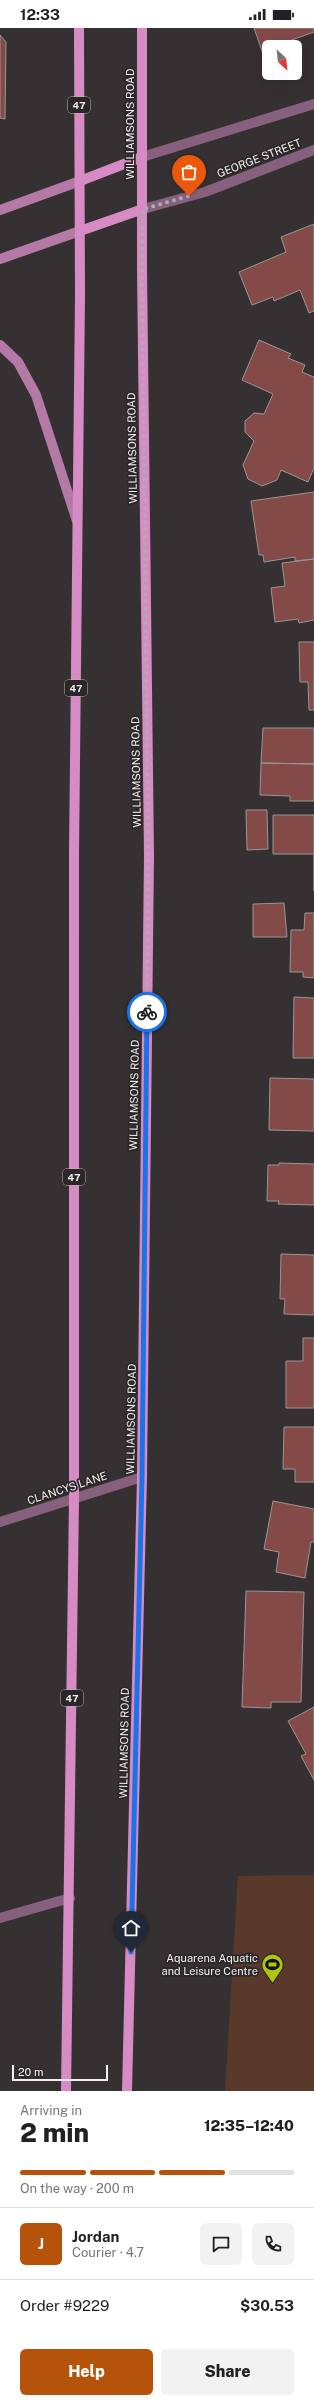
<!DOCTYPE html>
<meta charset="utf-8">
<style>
:root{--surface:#fff;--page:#f2f2f2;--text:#202124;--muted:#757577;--line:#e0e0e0;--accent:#b45309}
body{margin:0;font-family:"Public Sans",sans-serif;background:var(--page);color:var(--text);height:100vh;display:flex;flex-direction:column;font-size:15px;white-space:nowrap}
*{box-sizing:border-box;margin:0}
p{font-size:13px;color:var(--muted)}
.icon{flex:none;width:22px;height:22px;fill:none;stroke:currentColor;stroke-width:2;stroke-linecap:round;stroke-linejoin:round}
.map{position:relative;height:2063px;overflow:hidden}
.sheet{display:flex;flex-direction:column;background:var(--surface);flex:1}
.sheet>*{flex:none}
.needle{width:26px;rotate:153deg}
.fabs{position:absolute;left:262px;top:12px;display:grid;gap:8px}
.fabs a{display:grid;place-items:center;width:40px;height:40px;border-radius:6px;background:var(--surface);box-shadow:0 4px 16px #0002;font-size:20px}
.scale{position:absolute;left:12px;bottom:10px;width:96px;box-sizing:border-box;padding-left:4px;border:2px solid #f3f0f1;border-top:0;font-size:11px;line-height:14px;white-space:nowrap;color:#f3f0f1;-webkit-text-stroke:3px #2b2728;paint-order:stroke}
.pin{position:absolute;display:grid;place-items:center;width:34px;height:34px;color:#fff;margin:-41px -17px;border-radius:50% 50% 50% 0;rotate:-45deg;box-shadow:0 0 4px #0007}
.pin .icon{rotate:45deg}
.courier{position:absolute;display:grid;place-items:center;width:40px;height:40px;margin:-20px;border:3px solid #1a73e8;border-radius:50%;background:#fff;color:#222;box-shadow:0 1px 5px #0007}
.head em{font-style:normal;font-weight:800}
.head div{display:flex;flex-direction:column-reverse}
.head{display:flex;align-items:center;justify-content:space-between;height:68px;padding:0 20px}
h1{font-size:26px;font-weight:800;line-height:30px}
.bar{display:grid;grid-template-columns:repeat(4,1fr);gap:6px 4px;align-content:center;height:48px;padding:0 20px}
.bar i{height:5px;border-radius:3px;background:var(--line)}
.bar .current{background:var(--accent)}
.bar p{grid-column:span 4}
.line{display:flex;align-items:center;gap:10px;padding:0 20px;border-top:1px solid var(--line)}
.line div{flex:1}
.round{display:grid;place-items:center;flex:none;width:42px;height:42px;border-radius:6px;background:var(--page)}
.action{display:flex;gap:8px;margin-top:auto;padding:8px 20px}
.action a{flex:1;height:46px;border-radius:6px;background:var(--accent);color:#fff;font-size:16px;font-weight:800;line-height:46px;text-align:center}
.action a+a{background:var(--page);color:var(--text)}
.status{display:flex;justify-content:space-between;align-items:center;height:28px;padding:0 20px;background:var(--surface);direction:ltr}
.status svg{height:11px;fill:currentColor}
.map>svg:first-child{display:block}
.grass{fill:#593a2a}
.building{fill:#844a48;stroke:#9b9695}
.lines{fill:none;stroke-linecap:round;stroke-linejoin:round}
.street{stroke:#86607c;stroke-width:10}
.secondary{stroke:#b479a5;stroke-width:10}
.primary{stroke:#d78bc5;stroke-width:10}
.done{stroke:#b0adae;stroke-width:4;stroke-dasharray:0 7.2}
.route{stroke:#1a73e8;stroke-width:5}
.labels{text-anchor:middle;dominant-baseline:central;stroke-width:3.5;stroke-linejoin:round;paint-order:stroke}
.shield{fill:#2b2728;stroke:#b7b4b5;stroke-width:1}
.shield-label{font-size:10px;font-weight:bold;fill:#f3f0f1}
.street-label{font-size:11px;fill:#f3f0f1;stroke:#2b2728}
.poi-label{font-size:11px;fill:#f3f0f1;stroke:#2b2728;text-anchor:end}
</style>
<div class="status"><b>12:33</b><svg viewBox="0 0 49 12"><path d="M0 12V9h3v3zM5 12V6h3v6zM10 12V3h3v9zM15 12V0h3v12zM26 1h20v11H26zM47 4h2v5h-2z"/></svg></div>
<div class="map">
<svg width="314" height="2063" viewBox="0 0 314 2063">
<rect width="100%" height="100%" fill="#353132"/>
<path class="grass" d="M314 1847V2063H225L238 1848Z"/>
<path class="building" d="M254 0H314V4L289 13 290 19H269V24L263 26Z
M0 7 6 14 5 91 0 90Z
M314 196V283L309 285 300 262 274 273 273 269 252 277 239 244 286 224 281 209Z
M259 312 291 326 288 330 305 337 302 344 314 349V440L308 454 281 442 277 452 262 458 248 451 243 437 254 413 245 404V393L254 385 264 386 273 366 242 352Z
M314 464V531L295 533V529L264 534 263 527H259L251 473Z
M314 531V592L299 595 298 591 275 594 271 560 285 558 282 535Z
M299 614H314V682H309L308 654H300Z
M263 700H314V736L261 735Z
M261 735 314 736V773H290V768L260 767Z
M246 782H267L268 821 247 822Z
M273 787H314V863V826H273Z
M284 875 287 909H253V876Z
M305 885H314V950L303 949V944H290L291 902H304Z
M294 969 314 970V1030H293Z
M270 1050 314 1051V1103L269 1102Z
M279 1135 314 1136V1177L278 1176 279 1173H267L268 1137H279Z
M281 1226 314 1227V1287L284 1286 285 1271H280Z
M303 1310H314V1380H286V1333H303Z
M284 1399H314V1454H295V1441H283Z
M273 1473 314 1481V1514H311L305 1550 276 1544 279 1524 264 1521Z
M246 1563 304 1564 301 1674H271V1680L242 1679Z
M314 1679V1752L301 1728 306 1726 288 1693Z"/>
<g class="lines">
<path class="street" d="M142 129 314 76
M143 181 205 164 314 122
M0 1494 142 1449
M0 1890 70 1870"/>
<path class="secondary" d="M0 182 80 153
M0 231 80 203
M0 317 18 334 36 367 77 493"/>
<path class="primary" d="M80 153 142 129
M80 203 143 181
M66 2063 74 1471V826L80 268 79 0
M127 2063 142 1449 149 828 142 240V0"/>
</g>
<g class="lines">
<path class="done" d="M147 984 148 812 142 240 143 181 189 168"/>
<path class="route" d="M131 1924 142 1449 147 984"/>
</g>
<defs>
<symbol id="stadium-pin" viewBox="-11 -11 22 30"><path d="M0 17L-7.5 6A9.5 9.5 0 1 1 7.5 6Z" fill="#aec60b" stroke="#2b2728"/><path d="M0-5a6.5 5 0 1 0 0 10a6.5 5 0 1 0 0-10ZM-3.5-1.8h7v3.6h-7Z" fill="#111"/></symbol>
</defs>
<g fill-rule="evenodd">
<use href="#stadium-pin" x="260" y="1924" width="25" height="34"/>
</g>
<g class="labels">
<g class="shield">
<rect x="68" y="69" width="22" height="16" rx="3"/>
<rect x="65" y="652" width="22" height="16" rx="3"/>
<rect x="63" y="1141" width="22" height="16" rx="3"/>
<rect x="61" y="1662" width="22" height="16" rx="3"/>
</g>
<g class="shield-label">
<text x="79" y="77">47</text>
<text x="76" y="660">47</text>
<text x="74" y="1149">47</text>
<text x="72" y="1670">47</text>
</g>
<g class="street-label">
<text transform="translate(130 96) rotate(-90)">WILLIAMSONS ROAD</text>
<text transform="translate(259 130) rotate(-21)">GEORGE STREET</text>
<text transform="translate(132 420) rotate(-91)">WILLIAMSONS ROAD</text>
<text transform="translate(136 744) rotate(-91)">WILLIAMSONS ROAD</text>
<text transform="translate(134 1067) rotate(-89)">WILLIAMSONS ROAD</text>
<text transform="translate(131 1391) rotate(-89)">WILLIAMSONS ROAD</text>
<text transform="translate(67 1460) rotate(-18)">CLANCYS LANE</text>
<text transform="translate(124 1715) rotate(-89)">WILLIAMSONS ROAD</text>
</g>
<g class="poi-label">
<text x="258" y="1930">Aquarena Aquatic<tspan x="258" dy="13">and Leisure Centre</tspan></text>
</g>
</g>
</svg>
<div class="fabs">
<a><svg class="needle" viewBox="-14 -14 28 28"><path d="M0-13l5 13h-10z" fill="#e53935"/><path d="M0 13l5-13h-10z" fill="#757577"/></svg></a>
</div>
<div class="scale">20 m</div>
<div class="pin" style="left:189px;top:168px;background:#ea580c"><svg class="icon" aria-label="bag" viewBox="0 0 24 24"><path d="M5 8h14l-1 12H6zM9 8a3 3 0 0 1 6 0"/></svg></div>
<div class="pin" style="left:131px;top:1924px;background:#1f2937"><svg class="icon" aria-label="home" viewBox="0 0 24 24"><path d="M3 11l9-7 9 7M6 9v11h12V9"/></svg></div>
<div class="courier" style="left:147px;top:984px"><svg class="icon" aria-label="bike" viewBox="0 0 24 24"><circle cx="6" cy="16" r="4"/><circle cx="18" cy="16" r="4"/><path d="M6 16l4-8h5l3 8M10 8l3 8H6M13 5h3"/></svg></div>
</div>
<section class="sheet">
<div class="head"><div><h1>2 min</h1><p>Arriving in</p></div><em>12:35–12:40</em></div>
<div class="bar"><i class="current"></i><i class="current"></i><i class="current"></i><i></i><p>On the way · 200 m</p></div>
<div class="line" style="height:72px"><b class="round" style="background:var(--accent);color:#fff">J</b><div><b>Jordan</b><p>Courier · 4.7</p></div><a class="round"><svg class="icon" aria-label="chat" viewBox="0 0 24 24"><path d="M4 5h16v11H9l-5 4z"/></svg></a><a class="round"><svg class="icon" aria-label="phone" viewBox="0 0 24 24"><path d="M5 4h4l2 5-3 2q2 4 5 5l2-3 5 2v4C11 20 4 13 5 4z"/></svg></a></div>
<div class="line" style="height:52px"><div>Order #9229</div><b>$30.53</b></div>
<div class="action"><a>Help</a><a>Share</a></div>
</section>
